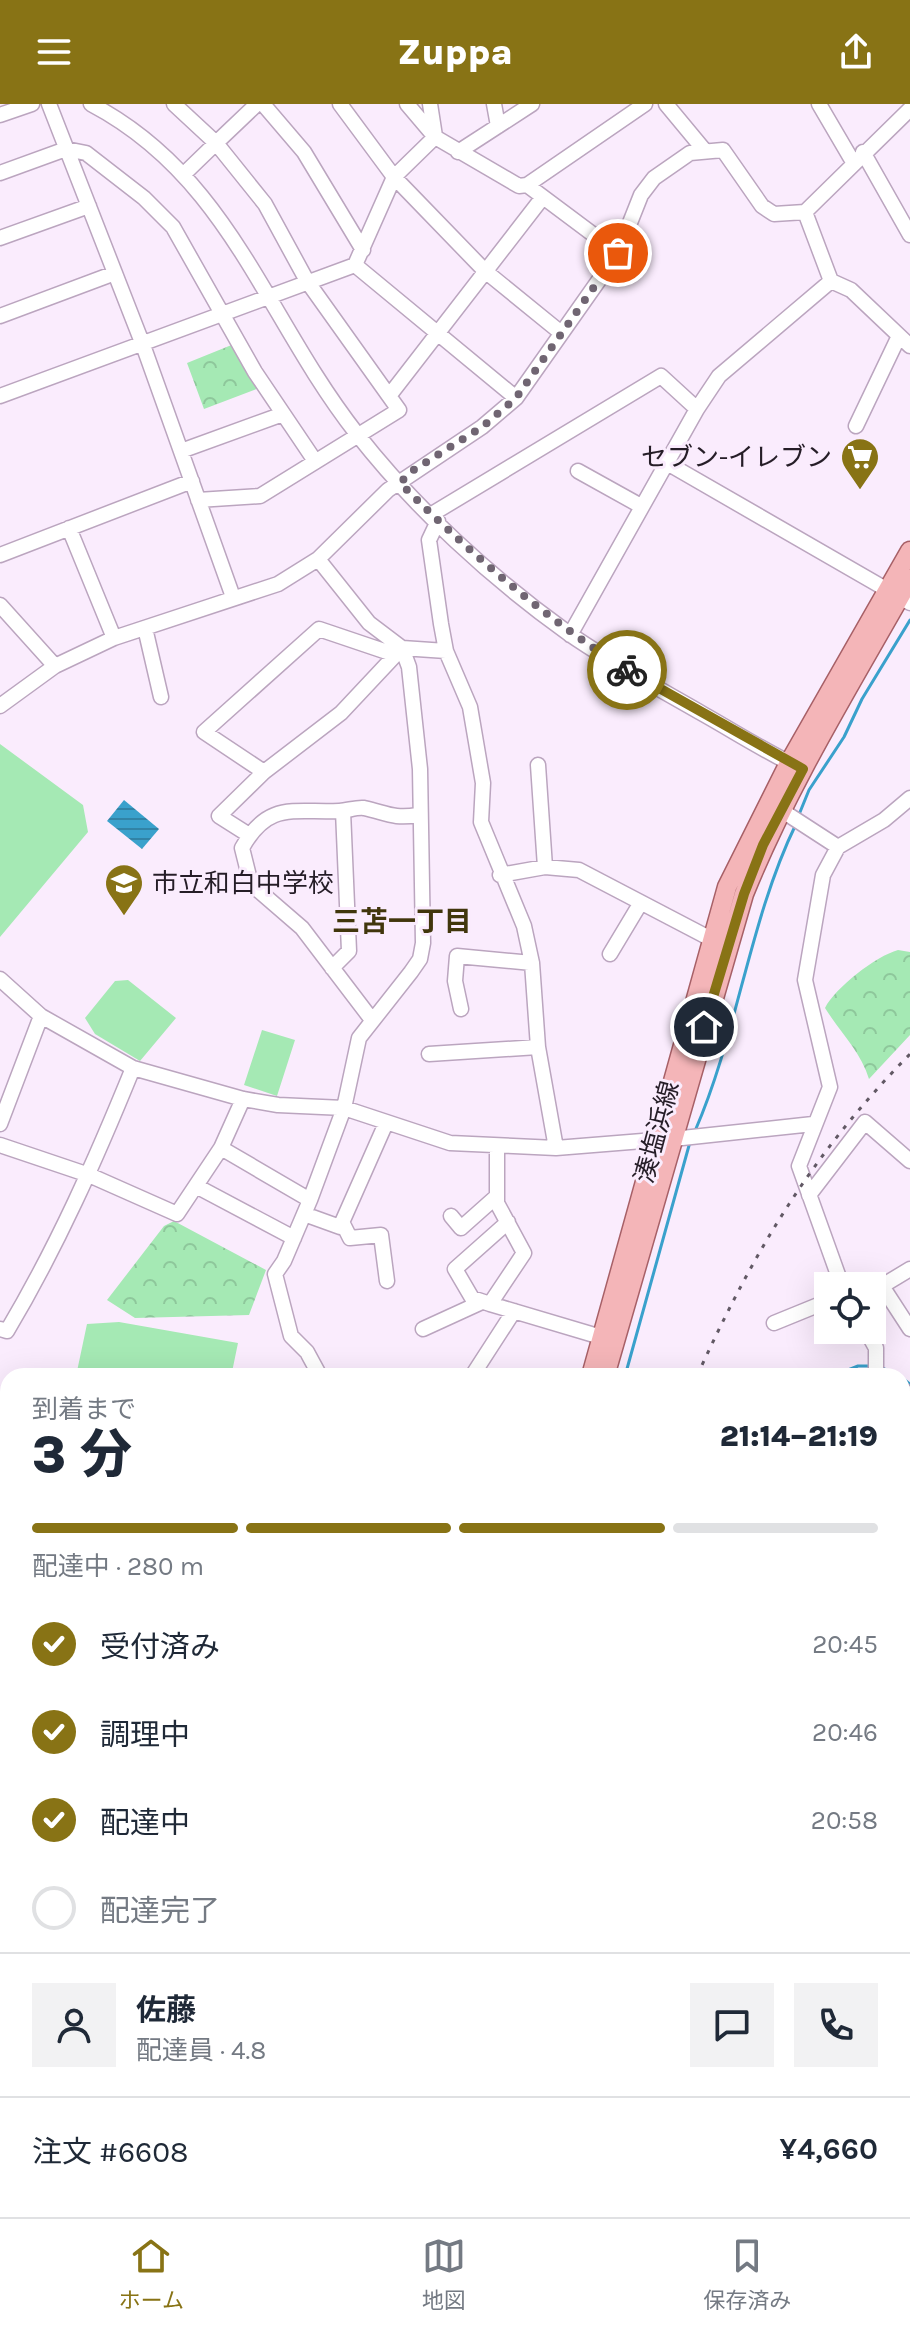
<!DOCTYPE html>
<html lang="ja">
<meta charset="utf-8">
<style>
:root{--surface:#fff;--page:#f2f2f3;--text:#1f2937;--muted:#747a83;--line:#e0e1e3;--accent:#887315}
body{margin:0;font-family:Karla,"Noto Sans JP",sans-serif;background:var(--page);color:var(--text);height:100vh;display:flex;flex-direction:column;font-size:30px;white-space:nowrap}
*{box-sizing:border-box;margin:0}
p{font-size:26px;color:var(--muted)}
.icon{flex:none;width:44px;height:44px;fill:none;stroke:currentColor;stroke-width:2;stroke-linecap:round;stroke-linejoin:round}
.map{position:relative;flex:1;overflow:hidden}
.panel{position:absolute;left:0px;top:1264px;width:910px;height:850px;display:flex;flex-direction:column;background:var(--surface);border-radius:24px 24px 0 0;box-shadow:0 8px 32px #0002}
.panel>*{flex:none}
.controls{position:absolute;left:814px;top:1168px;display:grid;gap:16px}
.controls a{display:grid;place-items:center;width:72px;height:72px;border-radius:0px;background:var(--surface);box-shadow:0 8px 32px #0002;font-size:40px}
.pin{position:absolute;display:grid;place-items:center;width:68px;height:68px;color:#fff;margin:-34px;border:4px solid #fff;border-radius:50%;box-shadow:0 2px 8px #0007}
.courier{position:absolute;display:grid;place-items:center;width:80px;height:80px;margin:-40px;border:6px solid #887315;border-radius:50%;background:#fff;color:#222;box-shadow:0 2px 10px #0007}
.overview em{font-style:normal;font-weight:800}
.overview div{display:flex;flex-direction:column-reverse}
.overview{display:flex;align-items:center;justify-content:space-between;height:136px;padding:0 32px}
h1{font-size:52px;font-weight:800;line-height:60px}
.bar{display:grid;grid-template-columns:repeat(4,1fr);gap:12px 8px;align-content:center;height:96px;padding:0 32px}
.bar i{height:10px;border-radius:6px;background:var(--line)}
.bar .on{background:var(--accent)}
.bar p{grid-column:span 4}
.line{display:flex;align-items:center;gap:20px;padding:0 32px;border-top:2px solid var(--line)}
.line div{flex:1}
.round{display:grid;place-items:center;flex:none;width:84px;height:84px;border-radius:0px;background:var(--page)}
ol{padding:0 32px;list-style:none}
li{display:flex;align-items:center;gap:24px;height:88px}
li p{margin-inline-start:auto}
li .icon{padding:8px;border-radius:50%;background:var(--accent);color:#fff;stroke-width:4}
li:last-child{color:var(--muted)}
li i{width:44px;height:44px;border:4px solid var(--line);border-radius:50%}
header{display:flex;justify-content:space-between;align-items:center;height:104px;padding:0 32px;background:var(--accent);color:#fff;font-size:36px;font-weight:800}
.dock{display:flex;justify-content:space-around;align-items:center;height:112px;border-top:2px solid var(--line);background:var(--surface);font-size:22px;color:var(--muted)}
.dock a{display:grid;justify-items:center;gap:4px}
.dock .on{color:var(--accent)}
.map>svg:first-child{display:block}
.forest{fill:url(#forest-crowns)}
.pitch{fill:#a5e9b4}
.water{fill:url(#water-rules)}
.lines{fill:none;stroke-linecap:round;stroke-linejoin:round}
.stream{stroke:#3aa1cc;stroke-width:3}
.minor-casing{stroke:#bba5bf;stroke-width:17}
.major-casing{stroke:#a76067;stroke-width:21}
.minor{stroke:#fff;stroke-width:14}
.major{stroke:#f4b5b8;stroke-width:18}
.rail{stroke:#615864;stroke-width:3;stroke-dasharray:4 8;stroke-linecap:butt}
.done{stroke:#706572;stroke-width:8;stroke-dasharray:0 14.4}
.route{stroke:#887315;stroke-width:10}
.labels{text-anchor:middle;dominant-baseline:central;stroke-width:6;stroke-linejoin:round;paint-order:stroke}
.poi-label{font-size:26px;fill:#251d27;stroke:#faecfd;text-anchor:end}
.street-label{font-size:26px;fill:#251d27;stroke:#faecfd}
.neighbourhood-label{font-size:28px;font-weight:bold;fill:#41360c;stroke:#faecfd}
</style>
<header><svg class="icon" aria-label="menu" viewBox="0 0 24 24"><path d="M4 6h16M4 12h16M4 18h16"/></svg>Zuppa<svg class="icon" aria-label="share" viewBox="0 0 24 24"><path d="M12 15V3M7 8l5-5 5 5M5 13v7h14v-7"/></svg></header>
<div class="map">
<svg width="910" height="2113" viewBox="0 0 910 2113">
<defs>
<pattern id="forest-crowns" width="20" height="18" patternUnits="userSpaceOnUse" patternTransform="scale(2)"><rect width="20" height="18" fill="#a5e9b4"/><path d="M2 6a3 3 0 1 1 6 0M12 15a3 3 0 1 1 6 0" fill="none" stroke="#8ec79b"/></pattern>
<pattern id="water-rules" width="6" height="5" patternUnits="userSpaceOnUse" patternTransform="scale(2)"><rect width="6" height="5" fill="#3aa1cc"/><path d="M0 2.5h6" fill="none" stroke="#3183a6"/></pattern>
</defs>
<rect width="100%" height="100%" fill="#faecfd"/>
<path class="forest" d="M234 240 259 284 204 305 187 259Z
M898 846 910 848V931L869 975C861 948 840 928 825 904 835 884 876 852 898 846Z
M174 1117 266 1166 249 1211 135 1214 107 1196 164 1122Z
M902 1913 910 1916V2113H771L770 2106H902Z"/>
<path class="pitch" d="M0 640 83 701 88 728 0 833Z
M128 876 176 914 140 957 95 930 85 914 115 877Z
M262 926 295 936 277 992 244 981Z
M119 1218 238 1239 232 1268 229 1272H76L87 1220Z"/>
<path class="water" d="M124 696 159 725 142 745 107 717Z"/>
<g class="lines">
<path class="stream" d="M798 713 809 686 844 633 862 595 910 516
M695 1027C738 928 749 817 796 720
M879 1262 898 1272
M625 1272 690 1038
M833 1272 858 1262H871
M902 1274 910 1280"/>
<defs>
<path id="minor" d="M49 0 143 241 233 493
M91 0C230 73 265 213 357 330 415 404 491 474 568 529 611 559 658 584 703 610 735 628 766 648 798 663
M174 0 216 39 185 69
M257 0 216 39 265 100 307 177 389 292
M263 0 304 48 363 146
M340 0 394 73 485 167 560 228
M407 0 435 33 519 82 527 81 618 149
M430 0 435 32
M494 0 498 22
M666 0 705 47
M819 0 853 58
M0 11 32 0
M458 48 532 0
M863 48 910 131
M0 69 66 45 86 49 144 94 173 123 255 268 315 357
M527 81 645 0
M805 108 831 177 851 186 910 242
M0 134 89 102
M355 161 516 294
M0 212 115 169
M0 292 355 161 394 73 435 33
M856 322 899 232
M181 347 283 310
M667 359 910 499
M578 367 641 402
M198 396 260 392 399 306 389 292 543 93
M432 410 661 272 697 305
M438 417 429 436 441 520 446 547 470 603 483 679 481 718 524 822 532 859 538 943 556 1044
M69 424 114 534
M0 451 192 377
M318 455 369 519 402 544 409 563 420 665 423 839 420 855 411 868 359 934 344 1004 310 1096 284 1157 275 1170 291 1232 307 1248 320 1272
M0 501 55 562
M145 524 161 593
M570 531 697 305 719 272 831 177
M0 602 55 562 114 534 278 480 318 455 388 386 482 323 516 294 618 149 641 91 654 74 690 49 723 46 762 102 774 110 805 108 910 5
M538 661 545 763
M264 668 204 628 319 525 396 551
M781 706 838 743
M249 731 219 712 264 668 341 609 402 544 446 547
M500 771 545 763 579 766 711 835
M610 850 640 800
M332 864 349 847 343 707
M0 875 41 912 133 964 243 995 278 1001 344 1004 450 1039 556 1044 655 1036
M461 905 455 877 457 852 532 859
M372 916 302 824 251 780 242 744C268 697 293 709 339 707 347 707 356 703 364 704 387 709 393 715 418 711
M429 950 538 943
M0 1020 41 912
M673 1035 813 1020
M0 1041 89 1071 177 1110 221 1044 243 995
M497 1042V1099L524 1149 490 1200 601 1233
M221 1044 310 1096
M196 1082 294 1134
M809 1091 865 1018 910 1057
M304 1110 340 1123 386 1019
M451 1112 461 1124 497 1092
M342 1118 350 1134 381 1131 387 1177
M842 1182 799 1062 830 983 805 876 823 771 838 743 884 716 910 694
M882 1182 910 1225
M872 1188 910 1165
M490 1200 472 1194 455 1165 508 1118
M774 1219 828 1197
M0 1225 7 1227C57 1143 96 1055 133 964
M423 1225 482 1198
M866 1226 876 1244V1272
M472 1272 514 1207
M902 1285 910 1292
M0 1446 8 1452
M0 1553 8 1550
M902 1562 910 1565
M0 1668 8 1675
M902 1691 910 1690
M902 1739 910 1747
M902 1887 910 1888
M0 1987 8 1981
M700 2106 705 2113
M502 2113 503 2106
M642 2113 652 2106"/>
<path id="major" d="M591 1272 727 783 789 659 910 447
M605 1272 744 790C788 681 852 578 910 475
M0 1875 8 1879
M380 2106 392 2113"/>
</defs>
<use href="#minor" class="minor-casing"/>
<use href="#major" class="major-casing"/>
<use href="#minor" class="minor"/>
<use href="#major" class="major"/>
<path class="rail" d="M697 1272C755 1145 812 1050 910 950
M0 1901 8 1906
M282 2106 289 2113
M480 2113 481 2106"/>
</g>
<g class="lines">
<path class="done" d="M618 149 516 294 482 323 412 367 400 379C471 450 542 512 627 566"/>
<path class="route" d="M627 566 803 665 763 741 744 790 704 923"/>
</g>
<defs>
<symbol id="supermarket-pin" viewBox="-11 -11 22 30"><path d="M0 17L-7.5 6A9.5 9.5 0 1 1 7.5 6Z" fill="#887315" stroke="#faecfd"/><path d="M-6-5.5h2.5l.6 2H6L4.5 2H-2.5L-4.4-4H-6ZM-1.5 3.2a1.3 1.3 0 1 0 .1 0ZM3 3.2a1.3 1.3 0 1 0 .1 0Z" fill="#fff"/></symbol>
<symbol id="school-pin" viewBox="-11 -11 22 30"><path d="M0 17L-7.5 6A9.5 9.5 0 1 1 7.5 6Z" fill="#887315" stroke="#faecfd"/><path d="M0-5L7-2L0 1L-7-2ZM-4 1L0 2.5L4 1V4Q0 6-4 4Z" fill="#fff"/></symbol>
</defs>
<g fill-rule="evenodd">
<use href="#supermarket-pin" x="838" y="331" width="44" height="60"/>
<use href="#school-pin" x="102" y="757" width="44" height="60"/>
</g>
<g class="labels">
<g class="poi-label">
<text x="832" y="353">セブン-イレブン</text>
<text x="152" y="779" text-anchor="start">市立和白中学校</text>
</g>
<g class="street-label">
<text transform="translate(657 1028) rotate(-75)">湊塩浜線</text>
</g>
<g class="neighbourhood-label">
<text x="402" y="817">三苫一丁目</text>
</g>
</g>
</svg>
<div class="controls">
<a><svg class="icon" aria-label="locate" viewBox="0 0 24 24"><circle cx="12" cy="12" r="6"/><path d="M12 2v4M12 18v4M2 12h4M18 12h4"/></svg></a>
</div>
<div class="pin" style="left:618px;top:149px;background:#ea580c"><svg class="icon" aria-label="bag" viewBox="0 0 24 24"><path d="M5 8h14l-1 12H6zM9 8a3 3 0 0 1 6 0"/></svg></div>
<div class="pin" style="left:704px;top:923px;background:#1f2937"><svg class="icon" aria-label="home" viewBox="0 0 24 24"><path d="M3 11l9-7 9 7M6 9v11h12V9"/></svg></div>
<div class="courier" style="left:627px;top:566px"><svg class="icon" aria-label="bike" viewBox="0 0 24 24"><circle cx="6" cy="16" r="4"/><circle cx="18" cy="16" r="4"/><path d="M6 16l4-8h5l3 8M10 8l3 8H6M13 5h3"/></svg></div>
<section class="panel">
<div class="overview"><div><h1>3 分</h1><p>到着まで</p></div><em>21:14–21:19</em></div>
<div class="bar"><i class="on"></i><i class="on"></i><i class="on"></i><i></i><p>配達中 · 280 m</p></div>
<ol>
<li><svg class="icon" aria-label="check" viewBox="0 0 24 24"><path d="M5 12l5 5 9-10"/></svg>受付済み<p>20:45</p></li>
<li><svg class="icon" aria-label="check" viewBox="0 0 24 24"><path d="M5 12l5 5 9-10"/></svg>調理中<p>20:46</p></li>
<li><svg class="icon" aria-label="check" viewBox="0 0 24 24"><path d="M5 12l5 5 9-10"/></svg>配達中<p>20:58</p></li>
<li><i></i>配達完了</li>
</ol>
<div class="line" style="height:144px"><a class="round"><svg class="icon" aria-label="person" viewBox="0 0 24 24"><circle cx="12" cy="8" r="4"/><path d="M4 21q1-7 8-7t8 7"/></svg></a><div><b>佐藤</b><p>配達員 · 4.8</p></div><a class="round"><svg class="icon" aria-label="chat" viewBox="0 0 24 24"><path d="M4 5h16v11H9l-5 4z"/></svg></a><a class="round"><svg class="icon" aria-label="phone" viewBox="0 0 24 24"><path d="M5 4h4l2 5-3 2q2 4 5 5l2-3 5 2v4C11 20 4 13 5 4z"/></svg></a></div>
<div class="line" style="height:104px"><div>注文 #6608</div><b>¥4,660</b></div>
</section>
</div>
<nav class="dock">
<a class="on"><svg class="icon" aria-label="home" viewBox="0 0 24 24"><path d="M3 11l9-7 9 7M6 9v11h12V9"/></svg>ホーム</a>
<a><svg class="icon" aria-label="map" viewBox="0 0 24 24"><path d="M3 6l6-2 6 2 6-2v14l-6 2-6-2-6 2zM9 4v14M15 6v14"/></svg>地図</a>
<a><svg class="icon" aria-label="saved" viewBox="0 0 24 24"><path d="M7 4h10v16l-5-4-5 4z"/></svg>保存済み</a>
</nav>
